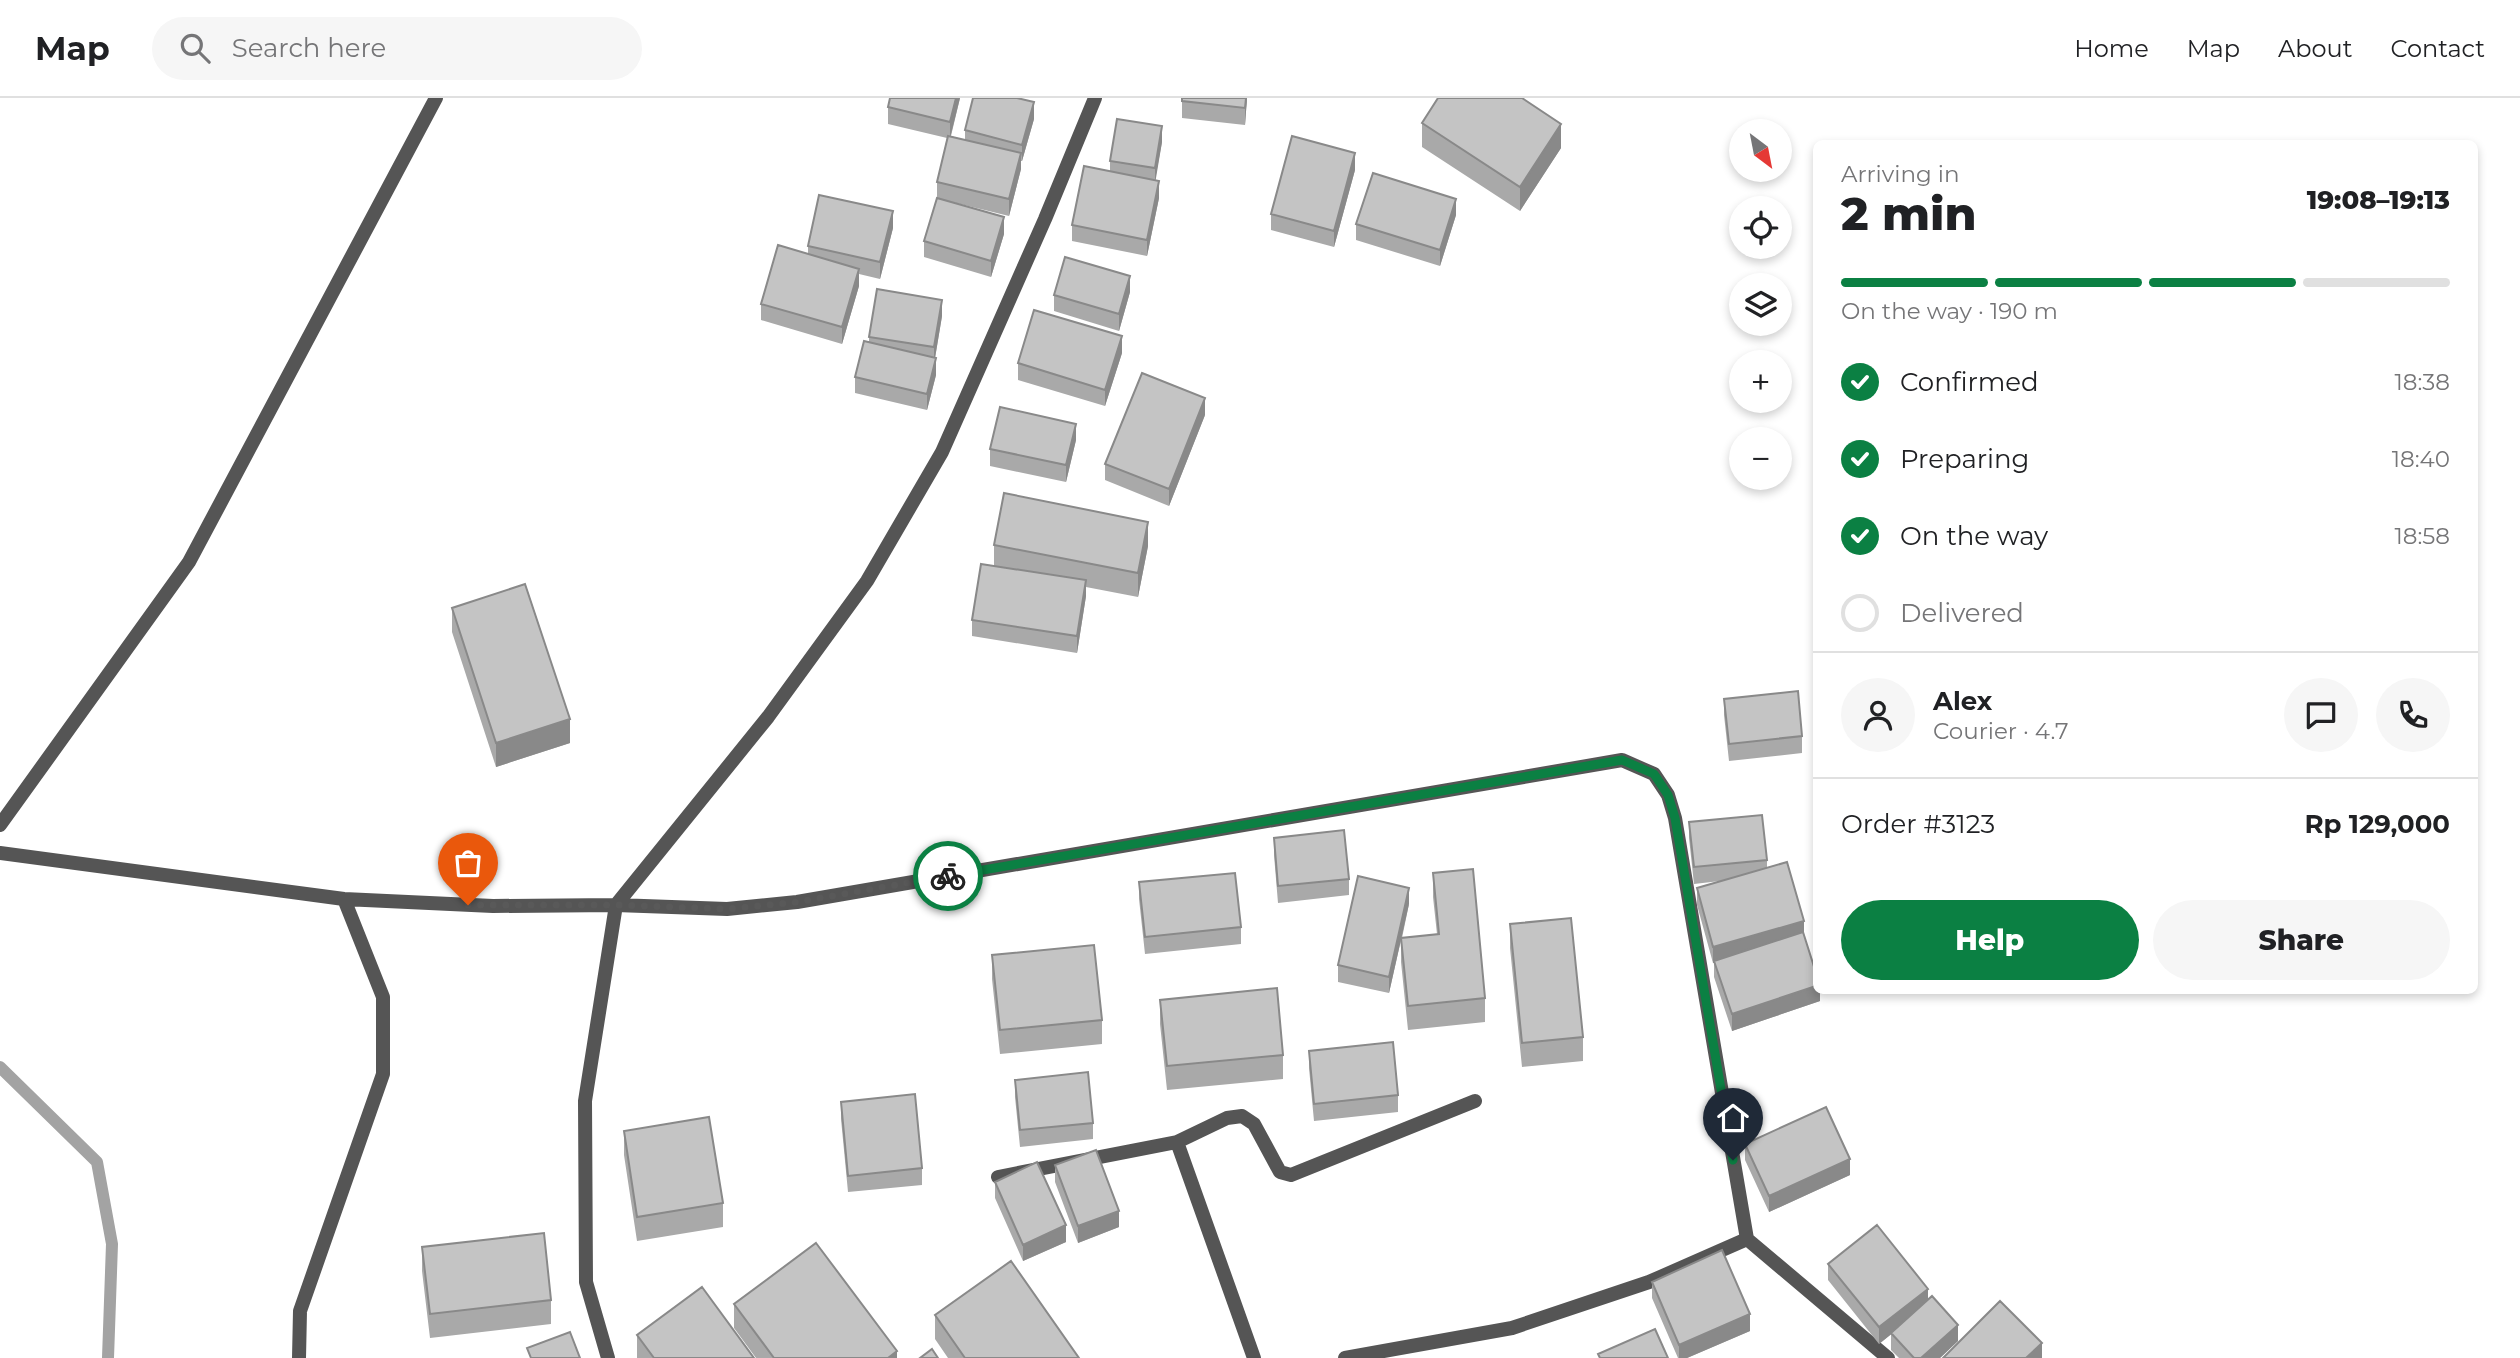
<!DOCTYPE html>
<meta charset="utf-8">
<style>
:root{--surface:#fff;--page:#f6f6f6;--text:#202124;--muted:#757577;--line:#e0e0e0;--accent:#0b8043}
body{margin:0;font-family:Montserrat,sans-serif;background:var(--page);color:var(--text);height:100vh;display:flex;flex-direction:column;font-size:26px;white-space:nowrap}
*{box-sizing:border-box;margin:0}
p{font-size:23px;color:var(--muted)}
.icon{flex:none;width:38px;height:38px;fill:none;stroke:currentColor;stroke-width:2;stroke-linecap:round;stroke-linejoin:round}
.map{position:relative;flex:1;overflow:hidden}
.drawer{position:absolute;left:1813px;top:42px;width:665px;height:854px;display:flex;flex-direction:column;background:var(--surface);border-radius:10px;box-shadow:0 4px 10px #0003}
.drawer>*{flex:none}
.needle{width:46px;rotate:148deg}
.tools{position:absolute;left:1729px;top:21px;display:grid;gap:14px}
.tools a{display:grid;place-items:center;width:63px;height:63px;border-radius:50%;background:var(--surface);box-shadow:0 4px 10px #0003;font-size:35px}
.pin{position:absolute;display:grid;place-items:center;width:60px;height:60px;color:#fff;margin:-72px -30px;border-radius:50% 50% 50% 0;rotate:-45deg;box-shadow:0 0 7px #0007}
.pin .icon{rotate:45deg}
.courier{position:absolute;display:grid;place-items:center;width:70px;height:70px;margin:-35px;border:5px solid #0b8043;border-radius:50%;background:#fff;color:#222;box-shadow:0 2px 9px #0007}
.summary em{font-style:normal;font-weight:800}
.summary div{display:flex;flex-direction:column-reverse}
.summary{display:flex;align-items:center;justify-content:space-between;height:119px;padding:0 28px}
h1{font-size:46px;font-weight:800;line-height:52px}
.bar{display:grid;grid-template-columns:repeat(4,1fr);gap:10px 7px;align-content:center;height:84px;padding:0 28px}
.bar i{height:9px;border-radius:5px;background:var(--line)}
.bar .on{background:var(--accent)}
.bar p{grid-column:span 4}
.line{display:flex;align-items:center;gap:18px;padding:0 28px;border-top:2px solid var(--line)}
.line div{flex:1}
.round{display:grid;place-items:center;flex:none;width:74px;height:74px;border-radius:37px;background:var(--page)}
ol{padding:0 28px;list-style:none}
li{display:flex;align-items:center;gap:21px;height:77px}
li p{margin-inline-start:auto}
li .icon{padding:7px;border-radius:50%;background:var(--accent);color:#fff;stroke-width:4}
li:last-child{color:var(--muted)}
li i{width:38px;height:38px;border:4px solid var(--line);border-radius:50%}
.action{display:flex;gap:14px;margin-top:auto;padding:14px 28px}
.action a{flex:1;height:80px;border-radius:42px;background:var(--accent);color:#fff;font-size:28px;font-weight:800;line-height:80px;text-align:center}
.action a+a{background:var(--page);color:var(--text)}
header{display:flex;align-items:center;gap:42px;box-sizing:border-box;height:98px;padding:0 35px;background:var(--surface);border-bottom:2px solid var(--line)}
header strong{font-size:33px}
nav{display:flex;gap:38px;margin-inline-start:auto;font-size:24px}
.search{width:490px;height:63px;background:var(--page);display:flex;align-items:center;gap:18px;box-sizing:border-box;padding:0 24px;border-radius:38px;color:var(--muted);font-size:26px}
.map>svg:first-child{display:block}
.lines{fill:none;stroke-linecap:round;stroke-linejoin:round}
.stream{stroke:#a3a3a3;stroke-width:12}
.street{stroke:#555;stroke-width:14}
.wall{fill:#a9a9a9}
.shaded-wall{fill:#898989}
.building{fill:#c4c4c4;stroke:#898989;stroke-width:2}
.done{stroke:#595959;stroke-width:7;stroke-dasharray:0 12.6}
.route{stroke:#0b8043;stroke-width:9}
</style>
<header>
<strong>Map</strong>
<div class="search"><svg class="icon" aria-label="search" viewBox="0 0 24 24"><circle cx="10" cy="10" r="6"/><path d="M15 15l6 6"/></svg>Search here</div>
<nav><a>Home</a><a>Map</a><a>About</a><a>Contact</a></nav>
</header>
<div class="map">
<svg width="2520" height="1260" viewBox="0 0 2520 1260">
<rect width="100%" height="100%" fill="#fff"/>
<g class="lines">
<path class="stream" d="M0 969 97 1064 112 1146 108 1260"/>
<path class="street" d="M0 727 189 464 436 0
M0 755 344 801 493 808 616 807 727 811 797 804 1622 662 1654 676 1668 697 1675 720 1747 1141 1888 1260
M1177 1044 1254 1260
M998 1079 1177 1044 1227 1020 1242 1018 1254 1026 1280 1074 1291 1077 1475 1003
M299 1260 300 1213 383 976V899L344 801
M608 1260 586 1184 585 1003 616 807 768 619 867 483 942 354 1045 121 1095 0
M1345 1260 1512 1230 1649 1184 1747 1141"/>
</g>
<path class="wall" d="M890 0H960L951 38 965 42V32L1034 21 1022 63H1021V71L1009 118 948 103 1004 136 991 179 924 159V143L937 100V84L947 40 888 26V9Z
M1182 0H1247L1245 27 1182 20Z
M1422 25 1561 50 1520 113 1422 49Z
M1162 44 1155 82 1159 100 1147 158 1072 143V127L1110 73V63Z
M1355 72 1334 149 1271 132V116Z
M1456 117 1440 168 1356 142V126Z
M893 130 880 181 859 176V188L842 246 761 222V206L808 156V148Z
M1130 194 1119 233 1054 213V197Z
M942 218 935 260 936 277 927 312 855 295V279L869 244V239Z
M1122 255 1105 308 1018 282V265Z
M1205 317 1169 408 1105 382V366Z
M1076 342 1066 384 990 368V351Z
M994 447 1148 448 1138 499 1086 489V498L1077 555 972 538V522L994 468Z
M452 510 570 645 496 669 452 534Z
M1724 601 1802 638V655L1729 663 1724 617Z
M1689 724 1767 762V770L1804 837 1820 892V903L1732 933 1714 879V865H1713L1697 807V790L1720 783 1694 786 1689 740Z
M1274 740 1349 781V797L1278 805 1274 757Z
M1433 775 1485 900V924L1408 932 1401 864V842L1389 895 1338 884V867L1409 806 1402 840 1437 836 1433 799Z
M1139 784 1241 829V846L1145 856 1139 801Z
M1510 826 1583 939V963L1522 969 1510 850Z
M992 857 1102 922V946L1000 956 992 881Z
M1160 902 1283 957V981L1167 992 1160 926Z
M1309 953 1398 997V1014L1314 1023 1309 970Z
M1015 982 1093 1025V1041L1020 1049 1015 999Z
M841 1004 922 1070V1087L848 1094 841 1021Z
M624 1033 723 1105V1129L637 1143 624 1057Z
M1745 1046 1850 1077 1769 1114 1745 1062Z
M1055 1067 1119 1129 1078 1145 1055 1084Z
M995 1084 1066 1144 1023 1163 995 1100Z
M422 1149 551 1202V1226L430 1240 422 1173Z
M1828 1166 1928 1202 1958 1243 1940 1260H1899L1891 1252V1236L1879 1246 1828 1182Z
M1652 1184 1750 1233 1687 1260H1678L1652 1200Z
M734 1206 897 1260H756L734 1230Z
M935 1217 1079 1260H948L935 1241Z
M637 1237 754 1260H637Z"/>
<path class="shaded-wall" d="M956 0H960L950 40V24Z
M1246 0H1247L1245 27V10Z
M1034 4V21L1022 63V47Z
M1561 26V50L1520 113V89Z
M1162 28V44L1155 86V70Z
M1021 55V71L1009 118V101Z
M1355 55V72L1334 149V133Z
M1159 83V100L1147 158V142Z
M1456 101V117L1440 168V152Z
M893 113V130L880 181V164Z
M1004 119V136L991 179V163Z
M859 171V188L842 246V229Z
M1130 178V194L1119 233V216Z
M942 202V218L934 266V249Z
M1122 238V255L1105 308V292Z
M936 260V277L927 312V296Z
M1205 300V317L1169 408V391Z
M1076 326V342L1066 384V367Z
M1148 424V448L1138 499V475Z
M1086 482V498L1077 555V538Z
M570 621V645L496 669V645Z
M1409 790V806L1389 895V879Z
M1804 823V840L1713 865V849Z
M1816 888V892H1820V903L1732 933V916Z
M1850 1061V1077L1769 1114V1098Z
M1119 1113V1129L1078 1145V1128Z
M1066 1127V1144L1023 1163V1147Z
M1928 1191V1207L1879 1246V1229Z
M1750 1216V1233L1687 1260H1679V1247Z
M1958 1227V1243L1940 1260H1921Z
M2042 1245V1260H2026Z
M897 1253V1260H888Z"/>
<path class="building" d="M890 0H956L950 24 888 9Z
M973 0H1017L1034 4 1022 47 965 32Z
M1182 0H1246L1245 10 1182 3Z
M1438 0H1522L1561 26 1520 89 1422 25Z
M1117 21 1162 28 1155 70 1110 63Z
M948 38 1021 55 1009 101 937 84Z
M1292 38 1355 55 1334 133 1271 116Z
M1084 68 1159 83 1147 142 1072 127Z
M1373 75 1456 101 1440 152 1356 126Z
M819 97 893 113 880 164 808 148Z
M937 100 1004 119 991 163 924 143Z
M778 147 859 171 842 229 761 206Z
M1065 159 1130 178 1119 216 1054 197Z
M877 191 942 202 934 249 869 239Z
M1034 212 1122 238 1105 292 1018 265Z
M864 243 936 260 927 296 855 279Z
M1142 275 1205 300 1169 391 1105 366Z
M1000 309 1076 326 1066 367 990 351Z
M1004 395 1148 424 1138 475 994 447Z
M981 466 1086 482 1077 538 972 522Z
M525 486 570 621 496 645 452 510Z
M1798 593 1802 638 1729 646 1724 601Z
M1762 717 1767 762 1694 769 1689 724Z
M1344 732 1349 781 1278 788 1274 740Z
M1787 764 1804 823 1713 849 1697 790Z
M1473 771 1485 900 1408 908 1401 840 1439 836 1433 775Z
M1235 775 1241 829 1145 839 1139 784Z
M1358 778 1409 790 1389 879 1338 867Z
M1571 820 1583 939 1522 945 1510 826Z
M1803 834 1816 875V888L1732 916 1714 863Z
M1094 847 1102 922 1000 932 992 857Z
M1277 890 1283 957 1167 968 1160 902Z
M1393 944 1398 997 1314 1006 1309 953Z
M1088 974 1093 1025 1020 1032 1015 982Z
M915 996 922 1070 848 1078 841 1004Z
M1826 1009 1850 1061 1769 1098 1745 1046Z
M709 1019 723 1105 637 1119 624 1033Z
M1096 1052 1119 1113 1078 1128 1055 1067Z
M1037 1064 1066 1127 1023 1147 995 1084Z
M1877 1127 1928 1191 1879 1229 1828 1166Z
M544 1135 551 1202 430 1216 422 1149Z
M816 1145 897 1253 888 1260H774L734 1206Z
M1722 1152 1750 1216 1679 1247 1652 1184Z
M1011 1163 1079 1260H965L935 1217Z
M702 1189 754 1260H654L637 1237Z
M1932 1198 1958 1227 1921 1260H1914L1891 1235Z
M2000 1203 2042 1245 2026 1260H1943Z
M1655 1231 1668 1260H1600L1598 1256Z
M570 1234 580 1260H531L527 1250Z
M932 1251 938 1260H920Z"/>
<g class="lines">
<path class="done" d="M468 807H616L727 811 797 804 948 778"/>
<path class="route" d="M948 778 1622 662 1654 676 1668 697 1675 720 1733 1062"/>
</g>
</svg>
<div class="tools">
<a><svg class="needle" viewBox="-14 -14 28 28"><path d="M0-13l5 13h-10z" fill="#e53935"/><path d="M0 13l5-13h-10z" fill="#757577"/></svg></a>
<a><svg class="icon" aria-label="locate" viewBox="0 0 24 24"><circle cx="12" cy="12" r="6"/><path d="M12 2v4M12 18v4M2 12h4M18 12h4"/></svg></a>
<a><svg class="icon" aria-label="layers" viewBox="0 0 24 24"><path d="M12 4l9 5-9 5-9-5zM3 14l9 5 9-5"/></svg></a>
<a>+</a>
<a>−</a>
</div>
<div class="pin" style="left:468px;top:807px;background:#ea580c"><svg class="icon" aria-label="bag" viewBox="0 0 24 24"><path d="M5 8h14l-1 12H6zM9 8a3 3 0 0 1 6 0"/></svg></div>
<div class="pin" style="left:1733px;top:1062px;background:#1f2937"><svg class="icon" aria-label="home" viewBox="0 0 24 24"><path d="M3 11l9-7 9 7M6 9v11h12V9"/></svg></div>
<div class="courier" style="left:948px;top:778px"><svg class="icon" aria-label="bike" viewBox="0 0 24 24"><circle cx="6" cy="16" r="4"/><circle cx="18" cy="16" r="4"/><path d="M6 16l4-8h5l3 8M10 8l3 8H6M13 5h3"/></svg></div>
<section class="drawer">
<div class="summary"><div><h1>2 min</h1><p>Arriving in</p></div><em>19:08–19:13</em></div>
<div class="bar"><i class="on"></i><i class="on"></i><i class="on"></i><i></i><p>On the way · 190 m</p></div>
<ol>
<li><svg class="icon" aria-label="check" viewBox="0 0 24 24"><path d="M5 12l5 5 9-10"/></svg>Confirmed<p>18:38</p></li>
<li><svg class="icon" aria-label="check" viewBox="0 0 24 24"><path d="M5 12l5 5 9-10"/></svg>Preparing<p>18:40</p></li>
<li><svg class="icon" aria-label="check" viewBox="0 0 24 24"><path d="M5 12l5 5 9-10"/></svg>On the way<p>18:58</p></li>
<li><i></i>Delivered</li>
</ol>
<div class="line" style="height:126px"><a class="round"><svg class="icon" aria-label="person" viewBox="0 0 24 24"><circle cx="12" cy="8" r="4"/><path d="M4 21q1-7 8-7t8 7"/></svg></a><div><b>Alex</b><p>Courier · 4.7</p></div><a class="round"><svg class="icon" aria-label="chat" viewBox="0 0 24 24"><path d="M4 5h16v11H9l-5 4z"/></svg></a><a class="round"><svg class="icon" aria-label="phone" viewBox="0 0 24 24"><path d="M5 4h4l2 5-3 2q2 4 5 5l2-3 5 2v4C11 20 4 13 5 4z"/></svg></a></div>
<div class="line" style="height:91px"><div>Order #3123</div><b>Rp 129,000</b></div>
<div class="action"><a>Help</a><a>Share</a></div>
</section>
</div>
